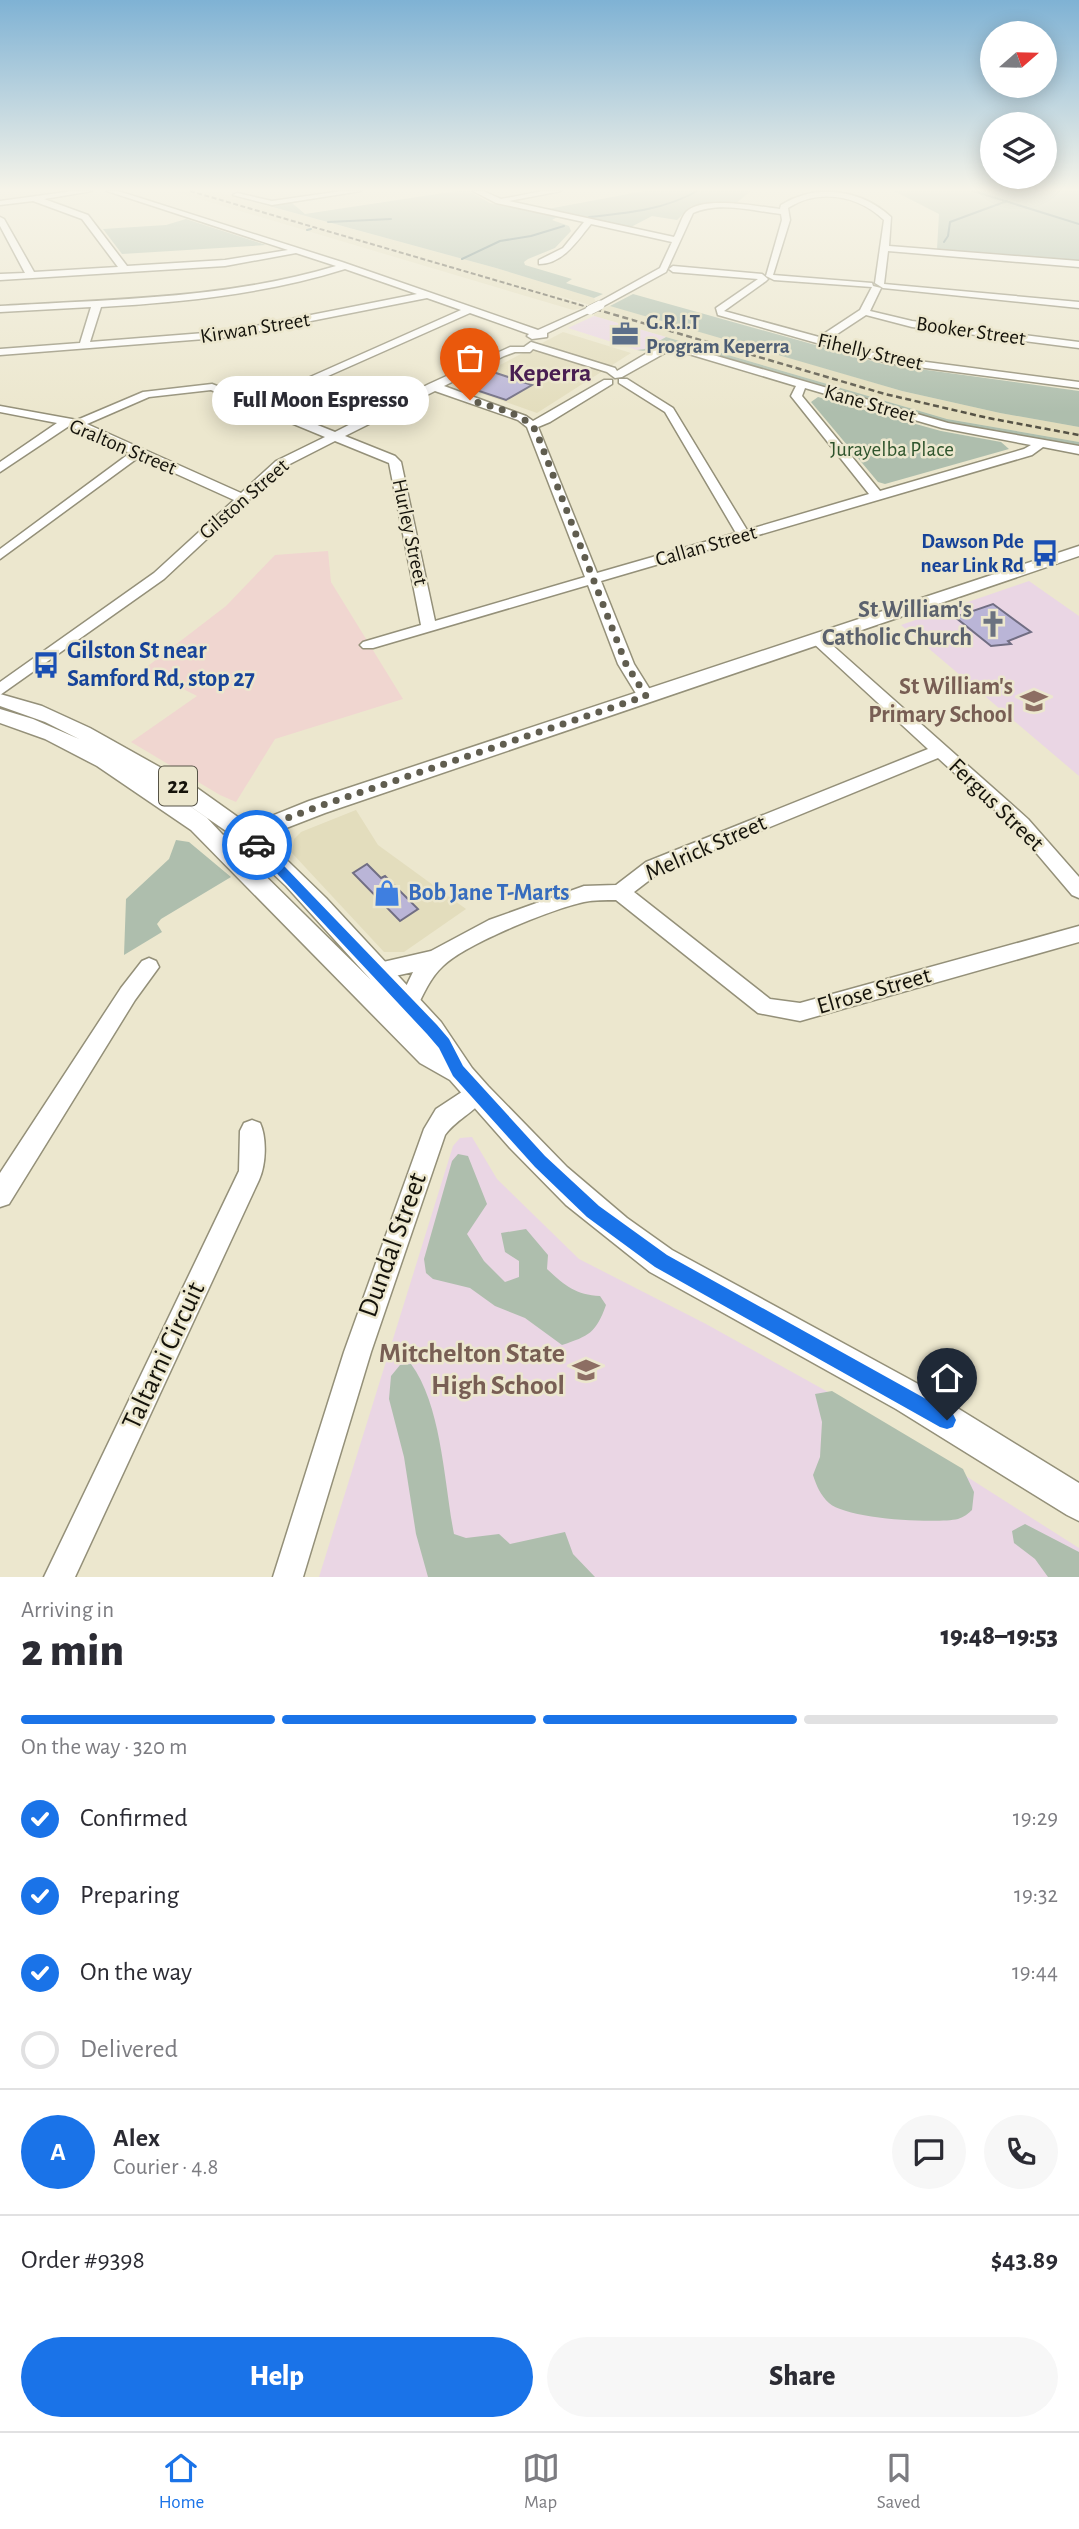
<!DOCTYPE html>
<meta charset="utf-8">
<style>
:root{--surface:#fff;--page:#f7f7f7;--text:#2b2b33;--muted:#7c7c81;--line:#e1e1e2;--accent:#1a73e8}
body{margin:0;font-family:"Alegreya Sans",sans-serif;background:var(--page);color:var(--text);height:100vh;display:flex;flex-direction:column;font-size:26px;white-space:nowrap}
*{box-sizing:border-box;margin:0}
p{font-size:23px;color:var(--muted)}
.icon{flex:none;width:38px;height:38px;fill:none;stroke:currentColor;stroke-width:2;stroke-linecap:round;stroke-linejoin:round}
.map{position:relative;height:1577px;overflow:hidden}
.drawer{display:flex;flex-direction:column;background:var(--surface);flex:1}
.drawer>*{flex:none}
.needle{width:46px;rotate:70deg}
.buttons{position:absolute;left:980px;top:21px;display:grid;gap:14px}
.buttons a{display:grid;place-items:center;width:77px;height:77px;border-radius:50%;background:var(--surface);box-shadow:0 4px 18px #0003;font-size:35px}
.pin{position:absolute;display:grid;place-items:center;width:60px;height:60px;color:#fff;margin:-72px -30px;border-radius:50% 50% 50% 0;rotate:-45deg;box-shadow:0 0 7px #0007}
.pin .icon{rotate:45deg}
.courier{position:absolute;display:grid;place-items:center;width:70px;height:70px;margin:-35px;border:5px solid #1a73e8;border-radius:50%;background:#fff;color:#222;box-shadow:0 2px 9px #0007}
.bubble{position:absolute;height:49px;border-radius:24px;background:var(--surface);box-shadow:0 4px 18px #0003;font-size:23px;font-weight:800;line-height:49px;text-align:center}
.summary em{font-style:normal;font-weight:800}
.summary div{display:flex;flex-direction:column-reverse}
.summary{display:flex;align-items:center;justify-content:space-between;height:119px;padding:0 21px}
h1{font-size:46px;font-weight:800;line-height:52px}
.bar{display:grid;grid-template-columns:repeat(4,1fr);gap:10px 7px;align-content:center;height:84px;padding:0 21px}
.bar i{height:9px;border-radius:5px;background:var(--line)}
.bar .current{background:var(--accent)}
.bar p{grid-column:span 4}
.line{display:flex;align-items:center;gap:18px;padding:0 21px;border-top:2px solid var(--line)}
.line div{flex:1}
.round{display:grid;place-items:center;flex:none;width:74px;height:74px;border-radius:37px;background:var(--page)}
ol{padding:0 21px;list-style:none}
li{display:flex;align-items:center;gap:21px;height:77px}
li p{margin-inline-start:auto}
li .icon{padding:7px;border-radius:50%;background:var(--accent);color:#fff;stroke-width:4}
li:last-child{color:var(--muted)}
li i{width:38px;height:38px;border:4px solid var(--line);border-radius:50%}
.action{display:flex;gap:14px;margin-top:auto;padding:14px 21px}
.action a{flex:1;height:80px;border-radius:42px;background:var(--accent);color:#fff;font-size:28px;font-weight:800;line-height:80px;text-align:center}
.action a+a{background:var(--page);color:var(--text)}
.tabs{display:flex;justify-content:space-around;align-items:center;height:98px;border-top:2px solid var(--line);background:var(--surface);font-size:19px;color:var(--muted)}
.tabs a{display:grid;justify-items:center;gap:4px}
.tabs .current{color:var(--accent)}
.map>svg:first-child{display:block}
.built{fill:#e3ddbd}
.industrial{fill:#f0d6d0}
.education{fill:#ead6e4}
.green{fill:#aebead}
.lines{fill:none;stroke-linecap:round;stroke-linejoin:round}
.stream{stroke:#618083;stroke-width:2}
.building{fill:#bab5d7;stroke:#716e83;stroke-width:2}
.minor-casing{stroke:#949079;stroke-width:3}
.major-casing{stroke:#949079;stroke-width:3}
.minor{fill:#fff;fill-rule:evenodd}
.major{fill:#fff;fill-rule:evenodd}
.rail-far1{stroke:#565346;stroke-width:2;stroke-dasharray:5 2.5;stroke-linecap:butt}
.rail{stroke:#565346;stroke-width:2.5;stroke-dasharray:6 3.5;stroke-linecap:butt}
.minor-bridge-casing{stroke:#949079;stroke-width:10;stroke-linecap:butt}
.minor-bridge{stroke:#fff;stroke-width:9}
.route{fill:#1a73e8}
.done{stroke:#605d4f;stroke-width:7;stroke-dasharray:0 12.6}
.labels{text-anchor:middle;dominant-baseline:central;stroke-width:5;stroke-linejoin:round;paint-order:stroke}
.far-service-label{font-size:21px;font-weight:bold;fill:#4e5e75;stroke:#ece7ce;text-anchor:start}
.far-street-label{font-size:21px;fill:#15130b;stroke:#ece7ce}
.far-park-label{font-size:21px;fill:#2e542c;stroke:#ece7ce}
.far-transit-label{font-size:21px;font-weight:bold;fill:#164399;stroke:#ece7ce;text-anchor:end}
.shield{fill:#ece7ce;stroke:#565346;stroke-width:2}
.shield-label{font-size:23px;font-weight:bold;fill:#15130b}
.worship-label{font-size:24px;font-weight:bold;fill:#5b616d;stroke:#ece7ce;text-anchor:end}
.transit-label{font-size:24px;font-weight:bold;fill:#164399;stroke:#ece7ce;text-anchor:start}
.education-label{font-size:24px;font-weight:bold;fill:#785e54;stroke:#ece7ce;text-anchor:end}
.street-label{font-size:24px;fill:#15130b;stroke:#ece7ce}
.shop-label{font-size:24px;font-weight:bold;fill:#366cbe;stroke:#ece7ce;text-anchor:start}
.far-district-label{font-size:26px;font-weight:bold;fill:#491e51;stroke:#ece7ce}
.near-street-label{font-size:28px;fill:#15130b;stroke:#ece7ce}
.near-education-label{font-size:28px;font-weight:bold;fill:#785e54;stroke:#ece7ce;text-anchor:end}
</style>
<div class="map">
<svg width="1079" height="1577" viewBox="0 0 1079 1577">
<rect width="100%" height="100%" fill="#ece7ce"/>
<path class="built" d="M173 191H213L496 268 594 298 596 303 590 305 549 293 589 307 573 310Z
M612 305 902 391 1000 413 1079 427V442L947 419 594 316 593 312Z
M563 332 631 353 537 413 460 386Z
M356 810 378 845 466 909 404 952H384L292 853 294 839 301 832Z"/>
<path class="industrial" d="M328 551 331 582 403 699 275 739 236 802 220 795 131 742 197 696 144 669 226 606 275 555Z"/>
<path class="education" d="M594 316 666 337 645 349 637 350 568 328Z
M1029 581 1079 616V776L901 625Z
M472 1137 497 1179 579 1259 706 1324 873 1417 1079 1548V1577H319L453 1146 460 1138Z"/>
<path class="green" d="M457 191H469L490 203 557 217 552 220 569 226 571 231 555 248 528 259 524 262 525 265 572 279 566 283 603 294 594 298 496 268 269 206 292 203 305 214Z
M644 191H751L735 204 691 206 677 220 652 216 631 227 548 209Z
M894 191H1079V263L937 249 939 214Z
M186 219 266 245 122 254 103 229 166 225Z
M633 294 883 364 1079 391V427L1000 413 902 391 610 306Z
M666 337 947 419 1079 442V447L953 425 674 342C659 341 652 354 637 350L645 349Z
M818 397 941 431 1001 442 1009 449 885 484 878 482 811 402Z
M176 840 189 842 231 877 161 919 157 924 162 932 124 955 126 899 169 859Z
M458 1154 468 1156 487 1204 467 1234 484 1261 505 1282 519 1277V1261L505 1252 501 1233 526 1229 548 1255 547 1269C564 1285 576 1295 600 1296L606 1305C596 1333 589 1336 562 1345L525 1318 495 1306 470 1288 433 1279 426 1273 424 1259 452 1161Z
M411 1364C442 1406 444 1483 454 1534L466 1538 499 1534 510 1544 565 1532 573 1554 595 1577H428L416 1534 404 1457 389 1399 391 1376 400 1365Z
M832 1391 963 1469 974 1492 972 1510C968 1514 964 1517 958 1519 935 1524 846 1519 829 1503 821 1496 816 1485 813 1475L820 1457 822 1422 815 1394Z
M1025 1524 1079 1552V1577H1048L1035 1559 1014 1543 1012 1531Z"/>
<g class="lines">
<path class="stream" d="M973 191 1079 224
M589 217C627 213 664 210 697 191
M328 222 391 219
M307 230 311 229
M944 242 948 236 950 222 1007 201
M462 259 500 241 531 236 564 226"/>
</g>
<path class="building" d="M490 371 532 385 506 400 464 386Z
M993 604 1031 632 1008 641 1011 644 991 646 955 617Z
M367 864 381 878 385 876 418 909 400 921 353 873Z"/>
<g class="lines">
<defs>
<path id="minor" d="M73 191H92L44 199 88 215 127 266 225 260 288 250 107 191H118L342 262 538 330 587 308 595 310 547 333V337L532 339 527 336 529 334 470 313 265 404 335 432 429 384 510 347H524L531 342 615 368 617 371 659 346 672 343 948 423 1079 446V454L1043 447 1032 455 601 581 634 664 654 696 646 701 640 700 618 664 588 585 373 648H363L360 645 363 642 421 625 389 463 335 441 284 467 164 579 0 695V682L154 573 234 500 139 457 0 559V549L130 453 69 426 0 472V462L57 423 0 412V406L77 420 143 392 212 384 256 401 461 310 427 298 230 337 0 355V349L80 343 91 307 0 312V306C113 299 226 299 336 266L296 253 225 266 0 280V274L25 273 0 226V217L4 219 34 272 118 267 82 219 33 201 0 205V201ZM345 269 417 294 230 331 90 342 101 307C184 302 265 294 345 269ZM533 349 607 372 615 378 622 377 672 349 796 386 791 396 869 494 747 530 673 408 627 379H619V383L665 412 736 533 597 573 538 427 550 422 612 384V380H604L533 421 526 416 444 386 504 356 515 352H530ZM805 388 942 428 1031 445 1024 449 880 491 802 396ZM211 390 325 437 276 461 241 493 87 424 149 397ZM435 391 518 420 527 427 585 577 435 621 401 462 395 456 345 436Z
M342 191H361L272 205 233 195 237 193 272 201Z
M473 191H483L501 199 543 191H561L509 201 674 237C678 230 681 218 686 212 702 195 760 207 780 209L781 205C816 183 861 189 891 217L889 246 1079 261V267L888 251 884 284 1079 302V308L883 288 875 283 884 220C858 195 819 188 788 208L790 220 773 275 872 283 873 286 881 288 870 311 912 321 1079 342V348L912 327 866 315 828 340 888 357 1079 382V388L887 363 718 315 716 308 758 279 673 272 669 269 673 266 762 274 768 279 766 281 724 311 819 337 860 310 872 287 774 280 766 276 782 220 781 214C753 211 720 201 693 213L666 272 600 308 595 305 597 303 660 268 672 242 591 224C578 240 563 264 539 264V260L563 248 584 222 496 203Z
M817 634 822 636 1028 819 1079 877V898L1072 895 1016 829 938 758 660 872 634 892 770 999 800 1003 1079 926V942L800 1021 758 1013 616 900C606 900 594 900 584 902 552 909 465 944 443 966 430 978 423 995 415 1011L408 1014 401 1011 397 1005 413 972 377 980 370 977 367 971 370 965 431 951 489 920 584 886 616 885 646 862 928 749 812 642 809 639Z
M149 958 156 961 159 967 135 1000 9 1204 0 1207V1173L121 988 142 961Z
M477 1082 485 1085 488 1092C480 1110 457 1118 445 1135L371 1352 303 1577H273L344 1352 424 1129 436 1109Z
M252 1120 260 1123C267 1138 266 1165 259 1180L75 1577H44L239 1171 240 1131 244 1123Z"/>
<path id="major" d="M1079 546V556L325 813 263 837 326 898 441 1022 472 1068 488 1086 567 1167 627 1218 672 1250 920 1385 1079 1483V1521L1067 1515 896 1409 650 1272 566 1205 510 1148 450 1080 420 1063 191 830 97 766 45 739 0 723V709L33 719 79 739 45 722 0 706V694L42 706 90 728 197 788 249 825 309 801ZM155 782 229 833 223 835 207 818ZM243 845 286 886 371 980 236 847Z"/>
</defs>
<use href="#minor" class="minor-casing"/>
<use href="#major" class="major-casing"/>
<use href="#minor" class="minor"/>
<use href="#major" class="major"/>
<path class="rail-far1" d="M190 191 601 311"/>
<path class="rail" d="M595 309 885 394 988 418 1079 435"/>
<defs>
<path id="minor-bridge" d="M590 310 600 305"/>
</defs>
<use href="#minor-bridge" class="minor-bridge-casing"/>
<use href="#minor-bridge" class="minor-bridge"/>
</g>
<linearGradient id="sky" x2="0" y2="1"><stop stop-color="#7fb2d4"/><stop offset="0.46" stop-color="#f6f4e9"/><stop offset="1" stop-color="#f6f4e9" stop-opacity="0"/></linearGradient>
<rect width="1079" height="412" fill="url(#sky)"/>
<path class="route" d="M257 841 261 842 437 1025 449 1039 463 1066 545 1156 599 1206 667 1255 953 1414 956 1420 953 1427 947 1429 940 1427 655 1267 587 1217 535 1167 453 1076 439 1048 427 1034 253 848V842Z"/>
<g class="lines">
<path class="done" d="M257 845 245 834 317 807 646 696 626 664 536 431C524 412 490 407 470 400"/>
</g>
<defs>
<symbol id="office-bare" viewBox="-9 -9 18 18"><path d="M-6-3h4V-5.5h4V-3h4V5H-6ZM-1-4.5V-3h2v-1.5ZM-6 0V1H6V0Z" fill="#5c6f8a" stroke="#ece7ce" stroke-width="2.5" paint-order="stroke"/></symbol>
<symbol id="bus-bare" viewBox="-9 -9 18 18"><path d="M-5-6H5V4H4V6H2V4H-2V6H-4V4H-5ZM-3.5-4V0h7V-4ZM-3.5 1.2v1.5H-2V1.2ZM2 1.2v1.5H3.5V1.2Z" fill="#1a4fb4" stroke="#ece7ce" stroke-width="2.5" paint-order="stroke"/></symbol>
<symbol id="church-bare" viewBox="-9 -9 18 18"><path d="M-1.2-6h2.4v3.5h3.3v2.4h-3.3V6h-2.4V-.1h-3.3v-2.4h3.3Z" fill="#6b7280" stroke="#ece7ce" stroke-width="2.5" paint-order="stroke"/></symbol>
<symbol id="school-bare" viewBox="-9 -9 18 18"><path d="M0-5L7-2L0 1L-7-2ZM-4 1L0 2.5L4 1V4Q0 6-4 4Z" fill="#8d6e63" stroke="#ece7ce" stroke-width="2.5" paint-order="stroke"/></symbol>
<symbol id="shop-bare" viewBox="-9 -9 18 18"><path d="M-5-2.5h2.3a2.7 3.5 0 0 1 5.4 0H5L5.5 6h-11ZM-1.5-2.5h3a1.5 2.3 0 0 0-3 0Z" fill="#3f7fe0" stroke="#ece7ce" stroke-width="2.5" paint-order="stroke"/></symbol>
</defs>
<g fill-rule="evenodd">
<use href="#office-bare" x="606" y="315" width="38" height="38"/>
<use href="#bus-bare" x="1026" y="534" width="38" height="38"/>
<use href="#church-bare" x="974" y="605" width="38" height="38"/>
<use href="#bus-bare" x="27" y="646" width="38" height="38"/>
<use href="#school-bare" x="1015" y="682" width="38" height="38"/>
<use href="#shop-bare" x="368" y="874" width="38" height="38"/>
<use href="#school-bare" x="567" y="1351" width="38" height="38"/>
</g>
<g class="labels">
<g class="far-service-label">
<text x="646" y="322">G.R.I.T<tspan x="646" dy="24">Program Keperra</tspan></text>
</g>
<g class="far-street-label">
<text transform="translate(255 328) rotate(-9)">Kirwan Street</text>
<text transform="translate(971 331) rotate(8)">Booker Street</text>
<text transform="translate(870 352) rotate(13)">Fihelly Street</text>
<text transform="translate(870 404) rotate(16)">Kane Street</text>
<text transform="translate(123 447) rotate(23)">Gralton Street</text>
<text transform="translate(244 499) rotate(-41)">Gilston Street</text>
<text transform="translate(410 532) rotate(78)">Hurley Street</text>
<text transform="translate(706 546) rotate(-16)">Callan Street</text>
</g>
<g class="far-park-label">
<text x="892" y="449">Jurayelba Place</text>
</g>
<g class="far-transit-label">
<text x="1024" y="541">Dawson Pde<tspan x="1024" dy="24">near Link Rd</tspan></text>
</g>
<rect class="shield" x="159" y="766.5" width="38" height="39" rx="5"/>
<g class="shield-label">
<text x="178" y="786">22</text>
</g>
<g class="worship-label">
<text x="972" y="610">St William's<tspan x="972" dy="28">Catholic Church</tspan></text>
</g>
<g class="transit-label">
<text x="67" y="651">Gilston St near<tspan x="67" dy="28">Samford Rd, stop 27</tspan></text>
</g>
<g class="education-label">
<text x="1013" y="687">St William's<tspan x="1013" dy="28">Primary School</tspan></text>
</g>
<g class="street-label">
<text transform="translate(996 805) rotate(44)">Fergus Street</text>
<text transform="translate(706 848) rotate(-24)">Melrick Street</text>
<text transform="translate(874 991) rotate(-16)">Elrose Street</text>
</g>
<g class="shop-label">
<text x="408" y="893">Bob Jane T-Marts</text>
</g>
<g class="far-district-label">
<text x="550" y="373">Keperra</text>
</g>
<g class="near-street-label">
<text transform="translate(393 1245) rotate(-70)">Dundal Street</text>
<text transform="translate(164 1356) rotate(-65)">Taltarni Circuit</text>
</g>
<g class="near-education-label">
<text x="565" y="1354">Mitchelton State<tspan x="565" dy="32">High School</tspan></text>
</g>
</g>
</svg>
<div class="buttons">
<a><svg class="needle" viewBox="-14 -14 28 28"><path d="M0-13l5 13h-10z" fill="#e53935"/><path d="M0 13l5-13h-10z" fill="#7c7c81"/></svg></a>
<a><svg class="icon" aria-label="layers" viewBox="0 0 24 24"><path d="M12 4l9 5-9 5-9-5zM3 14l9 5 9-5"/></svg></a>
</div>
<div class="pin" style="left:470px;top:400px;background:#ea580c"><svg class="icon" aria-label="bag" viewBox="0 0 24 24"><path d="M5 8h14l-1 12H6zM9 8a3 3 0 0 1 6 0"/></svg></div>
<div class="pin" style="left:947px;top:1420px;background:#1f2937"><svg class="icon" aria-label="home" viewBox="0 0 24 24"><path d="M3 11l9-7 9 7M6 9v11h12V9"/></svg></div>
<div class="courier" style="left:257px;top:845px"><svg class="icon" aria-label="car" viewBox="0 0 24 24"><path d="M5 17H2v-5l4-1 3-4h7l3 4 3 1v5h-3M9 17h6M6 11h13"/><circle cx="7" cy="17" r="2"/><circle cx="17" cy="17" r="2"/></svg></div>
<div class="bubble" style="left:212px;top:376px;width:217px">Full Moon Espresso</div>
</div>
<section class="drawer">
<div class="summary"><div><h1>2 min</h1><p>Arriving in</p></div><em>19:48–19:53</em></div>
<div class="bar"><i class="current"></i><i class="current"></i><i class="current"></i><i></i><p>On the way · 320 m</p></div>
<ol>
<li><svg class="icon" aria-label="check" viewBox="0 0 24 24"><path d="M5 12l5 5 9-10"/></svg>Confirmed<p>19:29</p></li>
<li><svg class="icon" aria-label="check" viewBox="0 0 24 24"><path d="M5 12l5 5 9-10"/></svg>Preparing<p>19:32</p></li>
<li><svg class="icon" aria-label="check" viewBox="0 0 24 24"><path d="M5 12l5 5 9-10"/></svg>On the way<p>19:44</p></li>
<li><i></i>Delivered</li>
</ol>
<div class="line" style="height:126px"><b class="round" style="background:var(--accent);color:#fff">A</b><div><b>Alex</b><p>Courier · 4.8</p></div><a class="round"><svg class="icon" aria-label="chat" viewBox="0 0 24 24"><path d="M4 5h16v11H9l-5 4z"/></svg></a><a class="round"><svg class="icon" aria-label="phone" viewBox="0 0 24 24"><path d="M5 4h4l2 5-3 2q2 4 5 5l2-3 5 2v4C11 20 4 13 5 4z"/></svg></a></div>
<div class="line" style="height:91px"><div>Order #9398</div><b>$43.89</b></div>
<div class="action"><a>Help</a><a>Share</a></div>
</section>
<nav class="tabs">
<a class="current"><svg class="icon" aria-label="home" viewBox="0 0 24 24"><path d="M3 11l9-7 9 7M6 9v11h12V9"/></svg>Home</a>
<a><svg class="icon" aria-label="map" viewBox="0 0 24 24"><path d="M3 6l6-2 6 2 6-2v14l-6 2-6-2-6 2zM9 4v14M15 6v14"/></svg>Map</a>
<a><svg class="icon" aria-label="saved" viewBox="0 0 24 24"><path d="M7 4h10v16l-5-4-5 4z"/></svg>Saved</a>
</nav>
